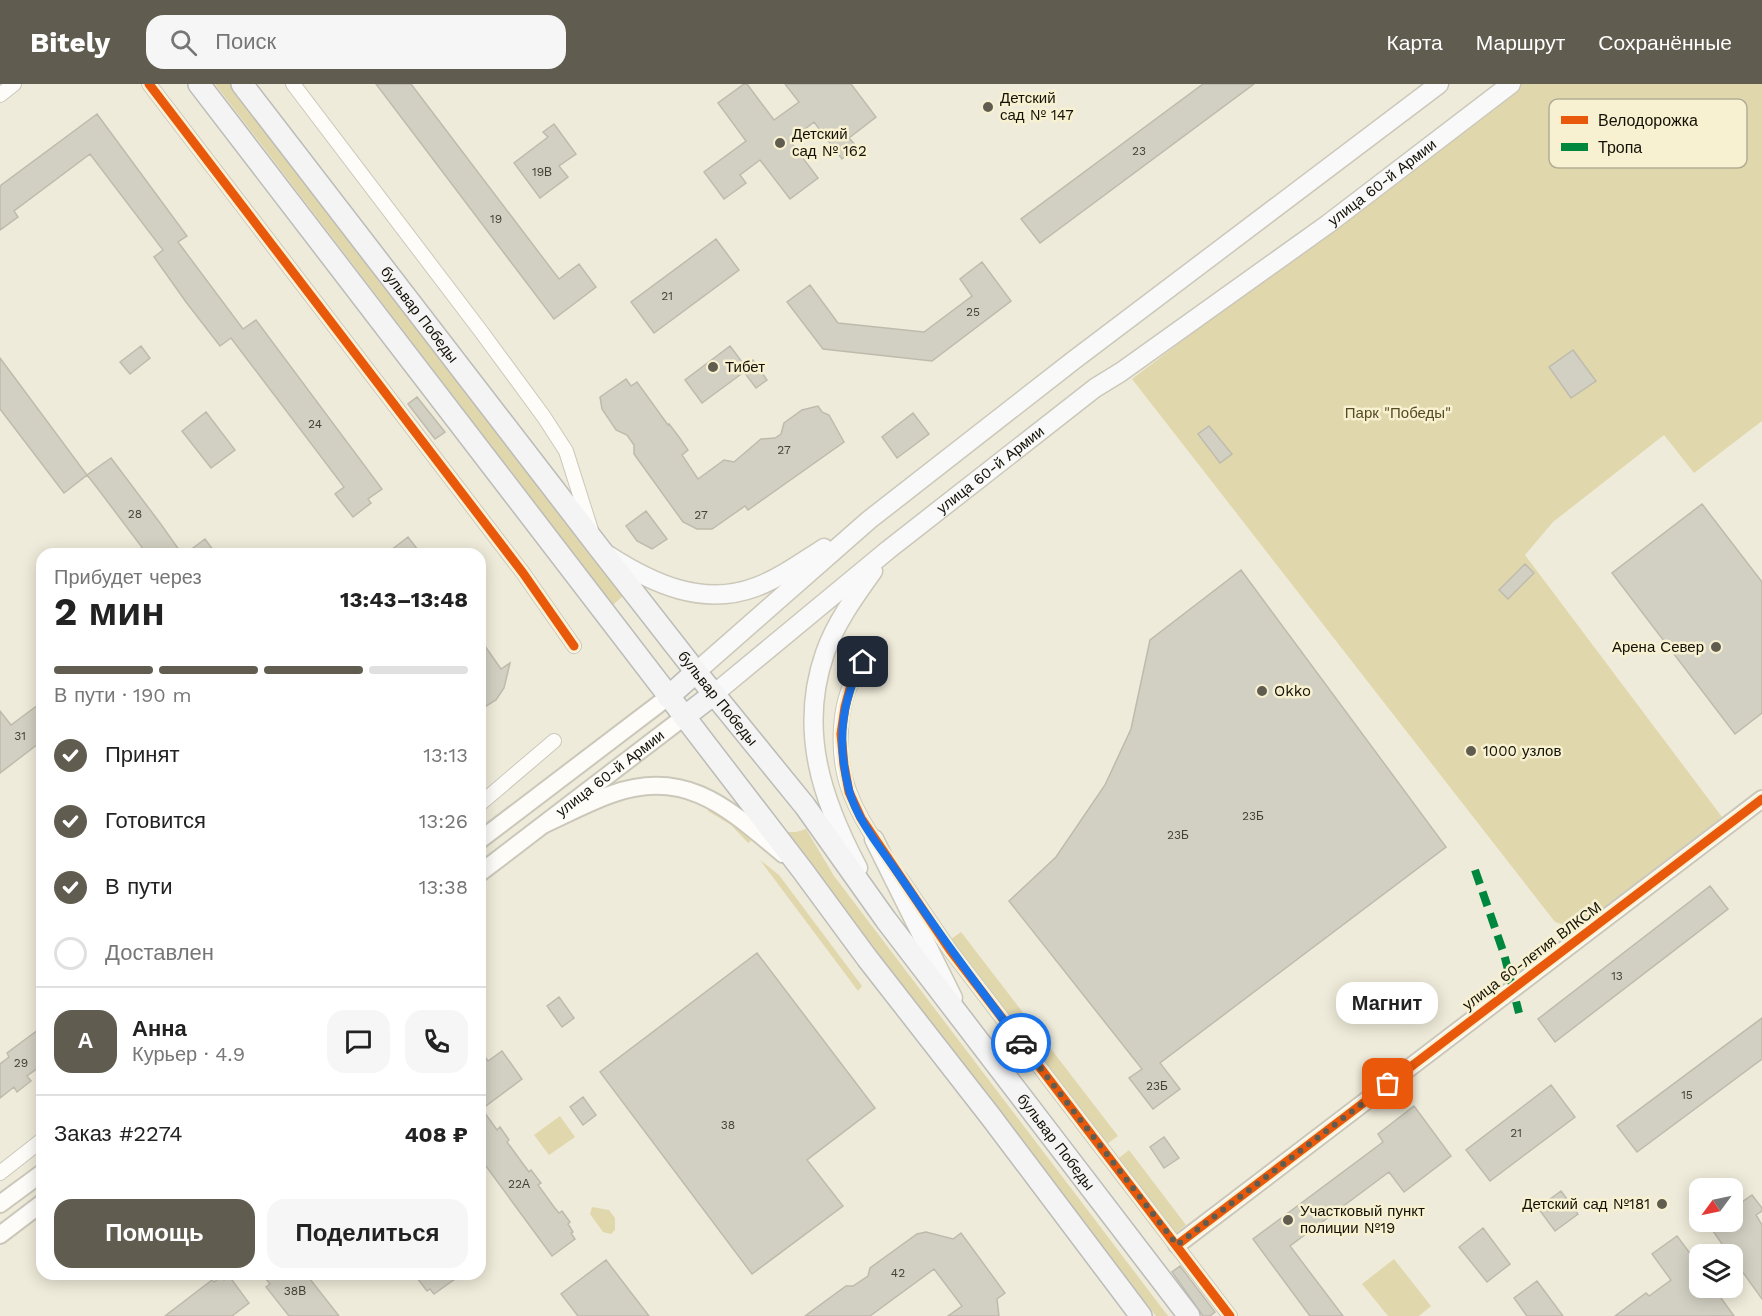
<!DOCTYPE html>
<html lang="ru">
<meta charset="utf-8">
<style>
:root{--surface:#fff;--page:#f6f6f6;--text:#222;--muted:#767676;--line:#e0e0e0;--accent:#605d50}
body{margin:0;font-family:"Work Sans",sans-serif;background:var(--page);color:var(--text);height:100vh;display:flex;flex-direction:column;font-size:22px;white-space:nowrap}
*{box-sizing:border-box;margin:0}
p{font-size:20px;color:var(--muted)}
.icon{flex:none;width:33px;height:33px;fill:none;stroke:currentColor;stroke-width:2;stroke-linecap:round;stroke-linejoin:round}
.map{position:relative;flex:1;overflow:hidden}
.panel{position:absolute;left:36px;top:464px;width:450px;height:732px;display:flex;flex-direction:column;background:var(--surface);border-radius:18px;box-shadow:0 3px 15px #0003}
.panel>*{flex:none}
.needle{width:39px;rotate:237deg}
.buttons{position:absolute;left:1689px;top:1094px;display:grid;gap:12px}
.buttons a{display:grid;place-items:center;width:54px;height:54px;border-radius:12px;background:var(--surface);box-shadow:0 3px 15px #0003;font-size:30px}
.pin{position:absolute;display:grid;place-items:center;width:51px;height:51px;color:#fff;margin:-26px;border-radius:12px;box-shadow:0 3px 9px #0006}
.courier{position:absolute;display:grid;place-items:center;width:60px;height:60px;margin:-30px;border:4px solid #1a73e8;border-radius:50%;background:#fff;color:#222;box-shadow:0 2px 8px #0007}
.bubble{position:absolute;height:42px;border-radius:18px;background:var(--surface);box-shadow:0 3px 15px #0003;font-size:20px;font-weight:700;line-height:42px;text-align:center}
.overview em{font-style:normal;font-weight:700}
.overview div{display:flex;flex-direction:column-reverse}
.overview{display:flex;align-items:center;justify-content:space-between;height:102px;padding:0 18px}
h1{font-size:39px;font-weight:700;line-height:45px}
.bar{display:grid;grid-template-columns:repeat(4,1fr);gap:9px 6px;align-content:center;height:72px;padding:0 18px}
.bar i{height:8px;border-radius:4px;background:var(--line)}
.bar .selected{background:var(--accent)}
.bar p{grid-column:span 4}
.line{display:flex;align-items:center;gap:15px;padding:0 18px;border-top:2px solid var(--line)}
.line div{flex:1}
.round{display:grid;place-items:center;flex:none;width:63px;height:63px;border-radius:18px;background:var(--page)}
ol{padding:0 18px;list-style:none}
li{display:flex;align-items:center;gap:18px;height:66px}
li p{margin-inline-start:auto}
li .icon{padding:6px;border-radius:50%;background:var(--accent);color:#fff;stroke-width:4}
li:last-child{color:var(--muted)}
li i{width:33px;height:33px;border:3px solid var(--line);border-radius:50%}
.button{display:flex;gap:12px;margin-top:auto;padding:12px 18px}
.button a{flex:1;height:69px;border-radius:18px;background:var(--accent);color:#fff;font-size:24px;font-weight:700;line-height:69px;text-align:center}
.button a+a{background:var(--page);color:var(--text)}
header{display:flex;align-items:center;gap:36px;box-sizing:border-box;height:84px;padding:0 30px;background:var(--accent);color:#fff}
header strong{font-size:28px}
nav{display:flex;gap:33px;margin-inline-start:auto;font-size:21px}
.search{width:420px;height:54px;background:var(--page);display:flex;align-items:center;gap:15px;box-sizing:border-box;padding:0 21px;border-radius:18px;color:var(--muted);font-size:22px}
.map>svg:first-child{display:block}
.green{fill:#e1d7ac}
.building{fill:#d2d0c2;stroke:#bebbad;stroke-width:1.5}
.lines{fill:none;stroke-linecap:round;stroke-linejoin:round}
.minor-casing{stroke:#cbc8ba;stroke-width:16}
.tertiary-casing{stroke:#cbc8ba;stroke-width:20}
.secondary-casing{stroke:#cbc8ba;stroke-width:21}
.primary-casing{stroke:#bbbbb8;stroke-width:24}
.minor{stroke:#fdfcf9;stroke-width:14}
.tertiary{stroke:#fdfcf9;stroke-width:16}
.secondary{stroke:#f8f9f8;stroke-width:18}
.primary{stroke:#f5f4f5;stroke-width:21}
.quiet{stroke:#00873e;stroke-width:8;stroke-dasharray:15 8;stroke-linecap:butt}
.cycleway-casing{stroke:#f8f1d1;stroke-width:13}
.cycleway{stroke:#e8590c;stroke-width:9}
.done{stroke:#605d50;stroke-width:6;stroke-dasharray:0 10.8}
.route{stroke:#1a73e8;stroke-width:8}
.poi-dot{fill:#605d50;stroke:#f8f1d1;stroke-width:2}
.labels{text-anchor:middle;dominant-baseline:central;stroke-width:5;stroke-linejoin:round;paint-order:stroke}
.number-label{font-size:12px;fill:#434135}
.poi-label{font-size:15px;fill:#131106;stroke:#f8f1d1;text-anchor:start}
.street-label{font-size:15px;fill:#131106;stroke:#f8f1d1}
.park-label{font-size:15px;fill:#554b22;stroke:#f8f1d1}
.key{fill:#f8f1d1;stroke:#b3ae94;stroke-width:1.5}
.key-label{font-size:16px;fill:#131106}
</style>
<header>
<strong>Bitely</strong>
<div class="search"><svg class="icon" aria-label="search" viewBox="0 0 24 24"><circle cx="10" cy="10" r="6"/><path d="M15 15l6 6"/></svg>Поиск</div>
<nav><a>Карта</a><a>Маршрут</a><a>Сохранённые</a></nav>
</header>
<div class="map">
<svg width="1762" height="1232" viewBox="0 0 1762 1232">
<rect width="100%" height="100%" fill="#efebda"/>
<path class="green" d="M215 0H234L625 510 613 521Z
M1520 0H1762V337L1694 389 1664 351 1553 438 1525 471 1722 733 1576 845 1555 838 1132 295Z
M711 721 745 748 751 757 748 759 731 741 708 727Z
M806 745 834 792 1168 1232H1156L785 748H796Z
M760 776 779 791 862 902 858 907Z
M961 848 1118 1052 1107 1060 951 855Z
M560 1032 575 1053 549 1071 534 1051Z
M1129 1066 1186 1141 1176 1149 1119 1074Z
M592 1123 609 1126 615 1134V1146L611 1150 603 1148 590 1130Z
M1394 1175 1431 1222 1419 1232H1388L1362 1200Z"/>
<path class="building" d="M376 0H411L559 195 579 180 596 203 554 235Z
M744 0H747L774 36 799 18 785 0H851L876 33 849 54 857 63 842 75 814 38 790 57 818 94 790 115 760 76 740 91 746 99 724 115 704 88 746 57 718 19Z
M1203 0H1254L1040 159 1021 135Z
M97 30 187 152 178 158 243 245 256 236 382 405 368 415 371 419 353 433 335 410 344 403 231 254 220 262 186 218 154 173 163 166 90 70 14 127 18 133 0 146V102Z
M554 40 576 70 559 82 568 93 540 114 514 79 548 53 543 48Z
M716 155 739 186 654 249 631 218Z
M982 178 1011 217 932 277 823 265 787 218 810 201 838 239 924 248 972 212 960 195Z
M141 262 150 274 130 290 120 278Z
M730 262 745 282 753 276 767 296 756 304 744 288 702 319 685 296Z
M1573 266 1596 297 1571 314 1549 283Z
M0 274 87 391 64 409 0 325Z
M626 295 631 302 637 298 668 341 669 340 679 353 688 366 682 371 698 395 724 376 734 378 761 355 775 354 781 350 784 339 802 326 818 322 822 328 829 331 844 358 748 426 745 422 712 445H697L683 438 634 370V361L627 351 616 346 602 325 600 313Z
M417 313 445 348 435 355 408 320Z
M206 328 235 366 211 384 182 347Z
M913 329 929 350 897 374 882 353Z
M1209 342 1232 370 1220 379 1198 350Z
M111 374 160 439 182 470H147L98 405 87 391Z
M1702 420 1762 498V629L1735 650 1612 489Z
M646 427 667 455 652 465 637 457 626 442Z
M408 453 421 470H386Z
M205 455 216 470H185Z
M1525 480 1534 489 1508 515 1499 506Z
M1241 486 1446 763 1160 979 1180 1005 1153 1025 1129 994 1142 985 1009 817 1056 773 1105 701 1131 645 1150 556Z
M480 555 501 585 510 579 504 604 496 616 480 626Z
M42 618V657L0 689V627L11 641Z
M1710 802 1728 825 1555 958 1538 935Z
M757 869 875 1024 807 1076 843 1122 752 1190 600 988Z
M559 913 574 934 562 943 547 922Z
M1762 934V975L1637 1068 1617 1042Z
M42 943V981L27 992 31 997 17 1008 14 1003 0 1014V980L9 973 7 969Z
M480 966 488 977 502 967 522 995 482 1025 497 1046 500 1043 509 1056 507 1058 529 1088 531 1086 541 1099 538 1101 554 1123 559 1129 562 1127 570 1138 568 1140 573 1148 571 1149 575 1155 552 1172 480 1074Z
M1551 1001 1575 1033 1490 1097 1466 1066Z
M583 1013 596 1031 583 1041 570 1023Z
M1414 1022 1451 1072 1404 1108 1389 1088 1290 1162 1343 1232H1310L1253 1155 1383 1058 1378 1050Z
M1164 1053 1179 1074 1164 1084 1150 1063Z
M1561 1107 1578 1130 1555 1147 1538 1124Z
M1752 1111 1762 1124V1127L1756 1131 1762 1141V1215L1742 1187 1732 1194V1170H1729L1706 1137H1732V1125Z
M1483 1144 1510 1180 1487 1198 1459 1163Z
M926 1148 953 1155 961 1149 1005 1209 997 1215 999 1232H948L962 1222 934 1185 870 1232H805L846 1202H853L868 1192 870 1184 917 1150Z
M1677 1152 1700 1183V1203H1713L1734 1232H1615L1646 1209 1649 1212 1671 1196 1652 1170Z
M606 1176 649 1232H578L561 1210Z
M1180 1182 1215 1228 1210 1232H1203L1172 1188Z
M262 1190H306L339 1232H289L266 1203 270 1200Z
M414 1190H462L434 1210 430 1205 427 1207Z
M229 1192 249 1219 232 1232H165L212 1196 214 1198 221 1193 224 1196Z
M1537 1197 1563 1232H1527L1514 1214Z"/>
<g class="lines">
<defs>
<path id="minor" d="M149 0 523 489 574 562
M293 0 480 246 544 333 566 367 591 446
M0 11 14 0
M872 564C866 574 858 584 853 595 837 628 837 676 850 709 857 728 868 746 879 762
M480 720 554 657
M900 793 950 866 1230 1232
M0 1089 42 1056"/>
<g id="tertiary">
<path d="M545 740C567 730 589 718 612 710 687 683 730 726 783 770"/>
<path d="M480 756 668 613"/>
<path id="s1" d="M480 789 684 633"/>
<path d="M0 1120 42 1089"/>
<path d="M0 1151 42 1119"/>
<path d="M1177 1161 1762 715"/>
</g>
<g id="secondary">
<path d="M608 471C653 500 703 523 756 503 780 494 802 478 824 464"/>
<path d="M696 588 869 436 1074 276 1439 0"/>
<path id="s2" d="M714 610 888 466 1095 304 1121 288 1328 140 1511 0"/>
<path d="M874 755 953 914"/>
<path d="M858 784C822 716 798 646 825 569 835 540 855 512 873 487"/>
</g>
<g id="primary">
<path d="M199 0 803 787 867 874 991 1033 1141 1232"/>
<path id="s3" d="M242 0 600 465 696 588 805 722 886 836 1189 1232"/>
<path d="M668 613 696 588"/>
<path d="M684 633 714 610"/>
</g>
</defs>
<use href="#minor" class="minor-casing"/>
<use href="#tertiary" class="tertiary-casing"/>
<use href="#secondary" class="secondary-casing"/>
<use href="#primary" class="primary-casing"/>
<use href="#minor" class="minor"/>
<use href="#tertiary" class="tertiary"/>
<use href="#secondary" class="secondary"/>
<use href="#primary" class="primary"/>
<path class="quiet" d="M1475 786 1504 870 1519 929"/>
<defs>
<path id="cycleway" d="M149 0 523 489 574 562
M872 564 852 597 845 623 841 650 844 681 849 708 861 734 950 866 1230 1232
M1177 1161 1762 715"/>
</defs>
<use href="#cycleway" class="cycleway-casing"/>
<use href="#cycleway" class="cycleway"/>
</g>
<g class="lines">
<path class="done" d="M1021 959 1177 1161 1388 1000"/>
<path class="route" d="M863 578C840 618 837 660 849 706 857 736 880 763 897 788 937 847 978 903 1021 959"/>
</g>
<g class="poi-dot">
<circle cx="988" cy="23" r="6"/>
<circle cx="780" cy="59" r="6"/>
<circle cx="713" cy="283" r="6"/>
<circle cx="1716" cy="563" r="6"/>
<circle cx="1262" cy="607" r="6"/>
<circle cx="1471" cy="667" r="6"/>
<circle cx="1662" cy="1120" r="6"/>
<circle cx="1288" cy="1136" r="6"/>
</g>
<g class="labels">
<g class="number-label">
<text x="1139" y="67">23</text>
<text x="542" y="88">19В</text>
<text x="496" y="135">19</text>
<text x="667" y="212">21</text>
<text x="973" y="228">25</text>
<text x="315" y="340">24</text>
<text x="784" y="366">27</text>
<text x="135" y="430">28</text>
<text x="701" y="431">27</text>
<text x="20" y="652">31</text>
<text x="1253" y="732">23Б</text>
<text x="1178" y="751">23Б</text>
<text x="1617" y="892">13</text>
<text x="21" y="979">29</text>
<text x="1157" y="1002">23Б</text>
<text x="1687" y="1011">15</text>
<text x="728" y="1041">38</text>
<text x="1516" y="1049">21</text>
<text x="519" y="1100">22А</text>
<text x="898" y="1189">42</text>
<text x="295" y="1207">38В</text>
</g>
<g class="poi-label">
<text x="1000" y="14">Детский<tspan x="1000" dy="17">сад № 147</tspan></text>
<text x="792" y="50">Детский<tspan x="792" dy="17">сад № 162</tspan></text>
<text x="725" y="283">Тибет</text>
<text x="1704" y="563" text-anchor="end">Арена Север</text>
<text x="1274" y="607">Okko</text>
<text x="1483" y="667">1000 узлов</text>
<text x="1650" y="1120" text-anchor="end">Детский сад №181</text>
<text x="1300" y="1127">Участковый пункт<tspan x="1300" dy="17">полиции №19</tspan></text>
</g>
<g class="street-label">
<text stroke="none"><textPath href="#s2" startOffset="842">улица 60-й Армии</textPath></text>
<text stroke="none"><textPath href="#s3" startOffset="291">бульвар Победы</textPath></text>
<text stroke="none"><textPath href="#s2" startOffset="356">улица 60-й Армии</textPath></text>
<text stroke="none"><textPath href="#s3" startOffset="777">бульвар Победы</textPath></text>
<text stroke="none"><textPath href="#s1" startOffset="164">улица 60-й Армии</textPath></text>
<text transform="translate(1532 872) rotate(-37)">улица 60-летия ВЛКСМ</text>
<text stroke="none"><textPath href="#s3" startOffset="1335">бульвар Победы</textPath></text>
</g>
<g class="park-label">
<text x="1398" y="329">Парк "Победы"</text>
</g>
</g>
<rect x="1549" y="15" width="198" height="69" rx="9" class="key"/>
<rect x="1561" y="32" width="27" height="8" fill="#e8590c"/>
<rect x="1561" y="59" width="27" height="8" fill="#00873e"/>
<g class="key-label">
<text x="1598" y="42">Велодорожка</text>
<text x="1598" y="69">Тропа</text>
</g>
</svg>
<div class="buttons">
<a><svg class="needle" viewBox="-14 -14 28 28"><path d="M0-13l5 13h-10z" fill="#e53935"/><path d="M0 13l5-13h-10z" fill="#767676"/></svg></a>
<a><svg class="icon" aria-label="layers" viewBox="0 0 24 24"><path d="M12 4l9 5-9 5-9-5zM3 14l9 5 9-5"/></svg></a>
</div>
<div class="pin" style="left:1388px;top:1000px;background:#ea580c"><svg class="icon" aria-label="bag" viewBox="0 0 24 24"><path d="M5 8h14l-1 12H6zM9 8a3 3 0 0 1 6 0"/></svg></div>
<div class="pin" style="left:863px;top:578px;background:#1f2937"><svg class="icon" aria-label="home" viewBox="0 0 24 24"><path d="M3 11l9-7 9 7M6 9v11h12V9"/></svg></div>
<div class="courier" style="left:1021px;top:959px"><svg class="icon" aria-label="car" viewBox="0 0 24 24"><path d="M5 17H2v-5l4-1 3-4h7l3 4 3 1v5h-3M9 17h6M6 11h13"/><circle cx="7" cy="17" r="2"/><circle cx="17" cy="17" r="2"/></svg></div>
<div class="bubble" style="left:1336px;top:898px;width:102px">Магнит</div>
<section class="panel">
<div class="overview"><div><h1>2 мин</h1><p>Прибудет через</p></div><em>13:43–13:48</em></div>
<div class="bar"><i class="selected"></i><i class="selected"></i><i class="selected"></i><i></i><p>В пути · 190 m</p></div>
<ol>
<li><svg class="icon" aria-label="check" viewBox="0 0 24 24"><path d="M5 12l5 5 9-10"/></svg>Принят<p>13:13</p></li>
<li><svg class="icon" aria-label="check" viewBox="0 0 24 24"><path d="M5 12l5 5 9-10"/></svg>Готовится<p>13:26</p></li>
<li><svg class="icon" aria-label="check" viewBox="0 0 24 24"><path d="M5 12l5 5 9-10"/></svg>В пути<p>13:38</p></li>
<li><i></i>Доставлен</li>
</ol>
<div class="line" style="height:108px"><b class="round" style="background:var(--accent);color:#fff">А</b><div><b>Анна</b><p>Курьер · 4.9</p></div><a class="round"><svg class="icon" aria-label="chat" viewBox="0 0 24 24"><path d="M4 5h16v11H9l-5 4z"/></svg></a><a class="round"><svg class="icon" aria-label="phone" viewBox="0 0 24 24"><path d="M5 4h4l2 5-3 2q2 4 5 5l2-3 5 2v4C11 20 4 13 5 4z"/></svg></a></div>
<div class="line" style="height:78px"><div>Заказ #2274</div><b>408 ₽</b></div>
<div class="button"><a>Помощь</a><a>Поделиться</a></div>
</section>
</div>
